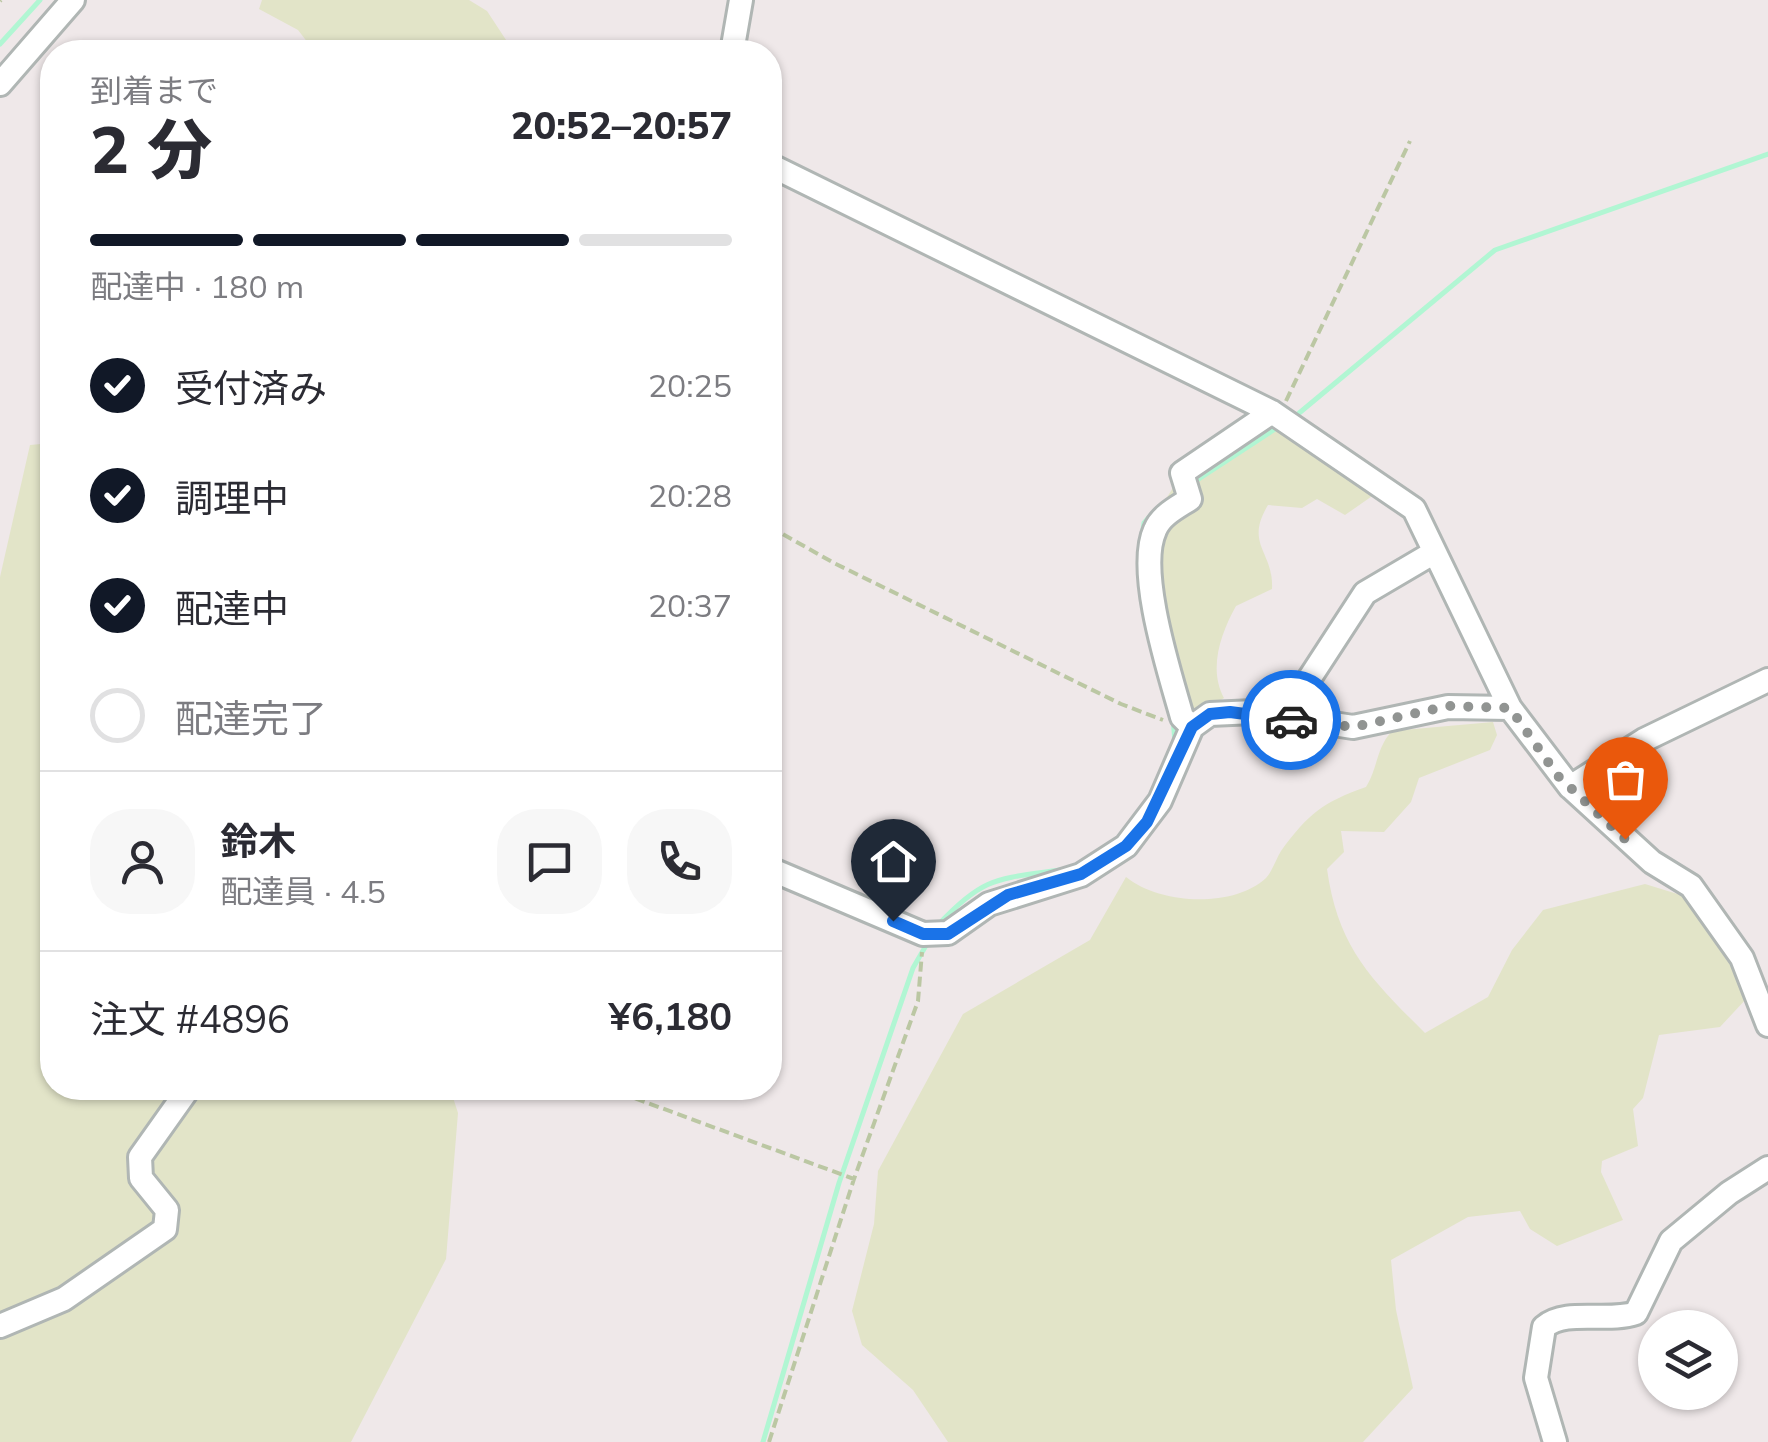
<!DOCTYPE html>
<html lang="ja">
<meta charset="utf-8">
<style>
:root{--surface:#fff;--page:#f7f7f7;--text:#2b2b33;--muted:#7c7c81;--line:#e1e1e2;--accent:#111827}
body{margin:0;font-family:Mulish,"Noto Sans JP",sans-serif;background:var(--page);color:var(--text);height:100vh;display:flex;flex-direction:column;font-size:38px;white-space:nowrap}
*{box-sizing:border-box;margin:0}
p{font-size:32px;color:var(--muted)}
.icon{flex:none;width:55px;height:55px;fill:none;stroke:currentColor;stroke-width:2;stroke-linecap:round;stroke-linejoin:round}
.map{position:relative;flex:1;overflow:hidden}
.drawer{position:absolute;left:40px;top:40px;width:742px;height:1060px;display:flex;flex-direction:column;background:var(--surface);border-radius:40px;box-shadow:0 2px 8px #0004}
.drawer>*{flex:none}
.fabs{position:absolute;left:1638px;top:1310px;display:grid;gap:20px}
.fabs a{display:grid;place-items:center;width:100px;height:100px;border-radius:50%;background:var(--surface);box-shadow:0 2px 8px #0004;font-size:50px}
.pin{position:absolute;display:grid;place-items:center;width:85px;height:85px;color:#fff;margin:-102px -42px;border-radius:50% 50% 50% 0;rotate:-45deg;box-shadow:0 0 10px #0007}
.pin .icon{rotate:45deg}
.courier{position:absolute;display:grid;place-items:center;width:100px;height:100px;margin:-50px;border:8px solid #1a73e8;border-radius:50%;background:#fff;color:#222;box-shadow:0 2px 12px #0007}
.overview em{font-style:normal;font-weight:800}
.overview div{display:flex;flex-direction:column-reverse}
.overview{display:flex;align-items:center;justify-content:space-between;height:170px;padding:0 50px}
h1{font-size:65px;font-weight:800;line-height:75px}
.bar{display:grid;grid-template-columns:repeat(4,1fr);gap:15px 10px;align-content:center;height:120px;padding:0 50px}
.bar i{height:12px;border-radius:8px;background:var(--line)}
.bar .active{background:var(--accent)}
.bar p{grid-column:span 4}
.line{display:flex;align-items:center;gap:25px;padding:0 50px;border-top:2px solid var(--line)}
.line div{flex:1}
.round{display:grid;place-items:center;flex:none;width:105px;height:105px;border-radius:40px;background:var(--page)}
ol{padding:0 50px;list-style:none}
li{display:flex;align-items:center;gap:30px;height:110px}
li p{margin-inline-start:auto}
li .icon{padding:10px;border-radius:50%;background:var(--accent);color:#fff;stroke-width:4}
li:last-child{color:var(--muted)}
li i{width:55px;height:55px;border:5px solid var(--line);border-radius:50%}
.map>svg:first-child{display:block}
.green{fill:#e2e4c8}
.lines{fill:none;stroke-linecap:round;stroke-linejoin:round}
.stream{stroke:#b1f6d3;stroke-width:5}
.street-casing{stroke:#b0b6b4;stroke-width:28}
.path{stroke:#bbc7a3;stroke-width:4;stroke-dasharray:10 5;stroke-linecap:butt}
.street{stroke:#fff;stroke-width:22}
.done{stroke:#919492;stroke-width:10;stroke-dasharray:0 18}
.route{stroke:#1a73e8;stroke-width:12}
</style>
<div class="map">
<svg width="1768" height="1442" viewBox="0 0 1768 1442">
<rect width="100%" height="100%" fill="#efe8e9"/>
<path class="green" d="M262 0H469L487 11 514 52H315L298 30 259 9Z
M1267 423 1338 463 1378 492 1345 515 1317 499 1302 508 1268 505C1244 545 1274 551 1272 589L1236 606C1221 633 1208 669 1224 698L1192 718 1183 697 1155 568V516L1178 480Z
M52 443V1088H450L458 1113 446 1259 351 1442H0V577L30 445Z
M1493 722 1497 735 1490 750 1419 778 1411 802 1384 832 1341 831 1344 852 1327 869C1338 948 1371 979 1425 1033L1488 997 1512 950 1543 910 1645 884 1684 896 1724 942 1747 998 1720 1027 1659 1035 1643 1098 1633 1109 1638 1146 1602 1161 1601 1172 1623 1220 1557 1246 1530 1229 1520 1211 1468 1217 1391 1260 1396 1310 1413 1388 1363 1442H948L913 1390 862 1345 852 1311 874 1224 878 1171 963 1014 1090 940 1126 877C1159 904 1232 909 1266 878 1272 872 1276 859 1281 851 1308 814 1323 802 1366 787 1378 768 1376 748 1392 731Z"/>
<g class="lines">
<path class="stream" d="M0 44 40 0
M1292 419 1495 250 1768 154
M1191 484 1278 427
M1159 507 1182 490
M1142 536 1144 523 1151 515
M1173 718 1175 742
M939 924C984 876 998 879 1060 870
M763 1442 839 1183 913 968 928 942"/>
<defs>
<path id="street" d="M732 52 741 0
M0 84 73 0
M770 165 1272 412 1414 509 1510 708 1570 787 1652 862 1691 886 1742 958 1768 1025
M1283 719 1365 593 1433 553
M1192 727 1182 717C1170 674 1136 571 1155 530 1161 515 1178 507 1190 499L1182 473 1272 412
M1570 787 1644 740 1768 680
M770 869 923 934 948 933 989 904 1081 875 1126 846 1160 801 1192 727 1210 714 1254 712 1353 727 1448 707 1510 708
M0 1326 64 1299 165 1229 167 1210 141 1178 140 1157 189 1088
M1555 1442 1536 1378 1544 1327C1566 1308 1608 1323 1636 1313L1671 1241 1729 1193 1768 1168"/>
</defs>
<use href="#street" class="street-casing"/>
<path class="path" d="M0 1 1 0
M1286 401 1410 141
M770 527 834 563 1121 704 1163 720
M607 1088 854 1179
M769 1442 854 1179 918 1001 922 952"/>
<use href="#street" class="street"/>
</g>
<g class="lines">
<path class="done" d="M1291 720 1354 727 1448 706 1510 708 1558 776 1625 839"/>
<path class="route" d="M893 921 923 934H948L1008 895 1081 874 1126 846 1147 822 1192 727 1210 714 1230 712 1291 720"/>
</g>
</svg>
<div class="fabs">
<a><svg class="icon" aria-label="layers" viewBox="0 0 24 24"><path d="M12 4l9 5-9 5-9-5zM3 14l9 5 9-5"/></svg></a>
</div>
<div class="pin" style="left:1625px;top:839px;background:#ea580c"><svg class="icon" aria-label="bag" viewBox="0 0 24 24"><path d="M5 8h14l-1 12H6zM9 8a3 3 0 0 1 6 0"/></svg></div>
<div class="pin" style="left:893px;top:921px;background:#1f2937"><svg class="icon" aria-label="home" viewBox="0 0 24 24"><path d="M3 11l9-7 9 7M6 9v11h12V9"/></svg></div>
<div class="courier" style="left:1291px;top:720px"><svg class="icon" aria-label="car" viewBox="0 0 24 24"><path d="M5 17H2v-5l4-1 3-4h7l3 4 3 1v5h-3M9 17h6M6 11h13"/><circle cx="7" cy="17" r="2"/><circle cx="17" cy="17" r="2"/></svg></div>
<section class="drawer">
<div class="overview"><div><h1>2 分</h1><p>到着まで</p></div><em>20:52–20:57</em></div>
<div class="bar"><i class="active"></i><i class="active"></i><i class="active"></i><i></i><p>配達中 · 180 m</p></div>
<ol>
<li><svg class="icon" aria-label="check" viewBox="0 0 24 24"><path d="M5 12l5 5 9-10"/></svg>受付済み<p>20:25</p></li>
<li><svg class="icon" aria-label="check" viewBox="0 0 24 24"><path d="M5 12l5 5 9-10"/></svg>調理中<p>20:28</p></li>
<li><svg class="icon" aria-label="check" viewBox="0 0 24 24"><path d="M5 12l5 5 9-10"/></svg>配達中<p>20:37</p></li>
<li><i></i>配達完了</li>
</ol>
<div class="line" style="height:180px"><a class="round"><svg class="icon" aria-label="person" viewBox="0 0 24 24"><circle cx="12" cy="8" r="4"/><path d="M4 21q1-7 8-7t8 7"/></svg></a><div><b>鈴木</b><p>配達員 · 4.5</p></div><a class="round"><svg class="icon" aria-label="chat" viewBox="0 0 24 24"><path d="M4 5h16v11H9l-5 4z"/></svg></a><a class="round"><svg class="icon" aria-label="phone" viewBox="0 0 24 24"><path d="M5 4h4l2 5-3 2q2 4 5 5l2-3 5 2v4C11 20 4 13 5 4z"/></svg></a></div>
<div class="line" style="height:130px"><div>注文 #4896</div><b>¥6,180</b></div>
</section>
</div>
